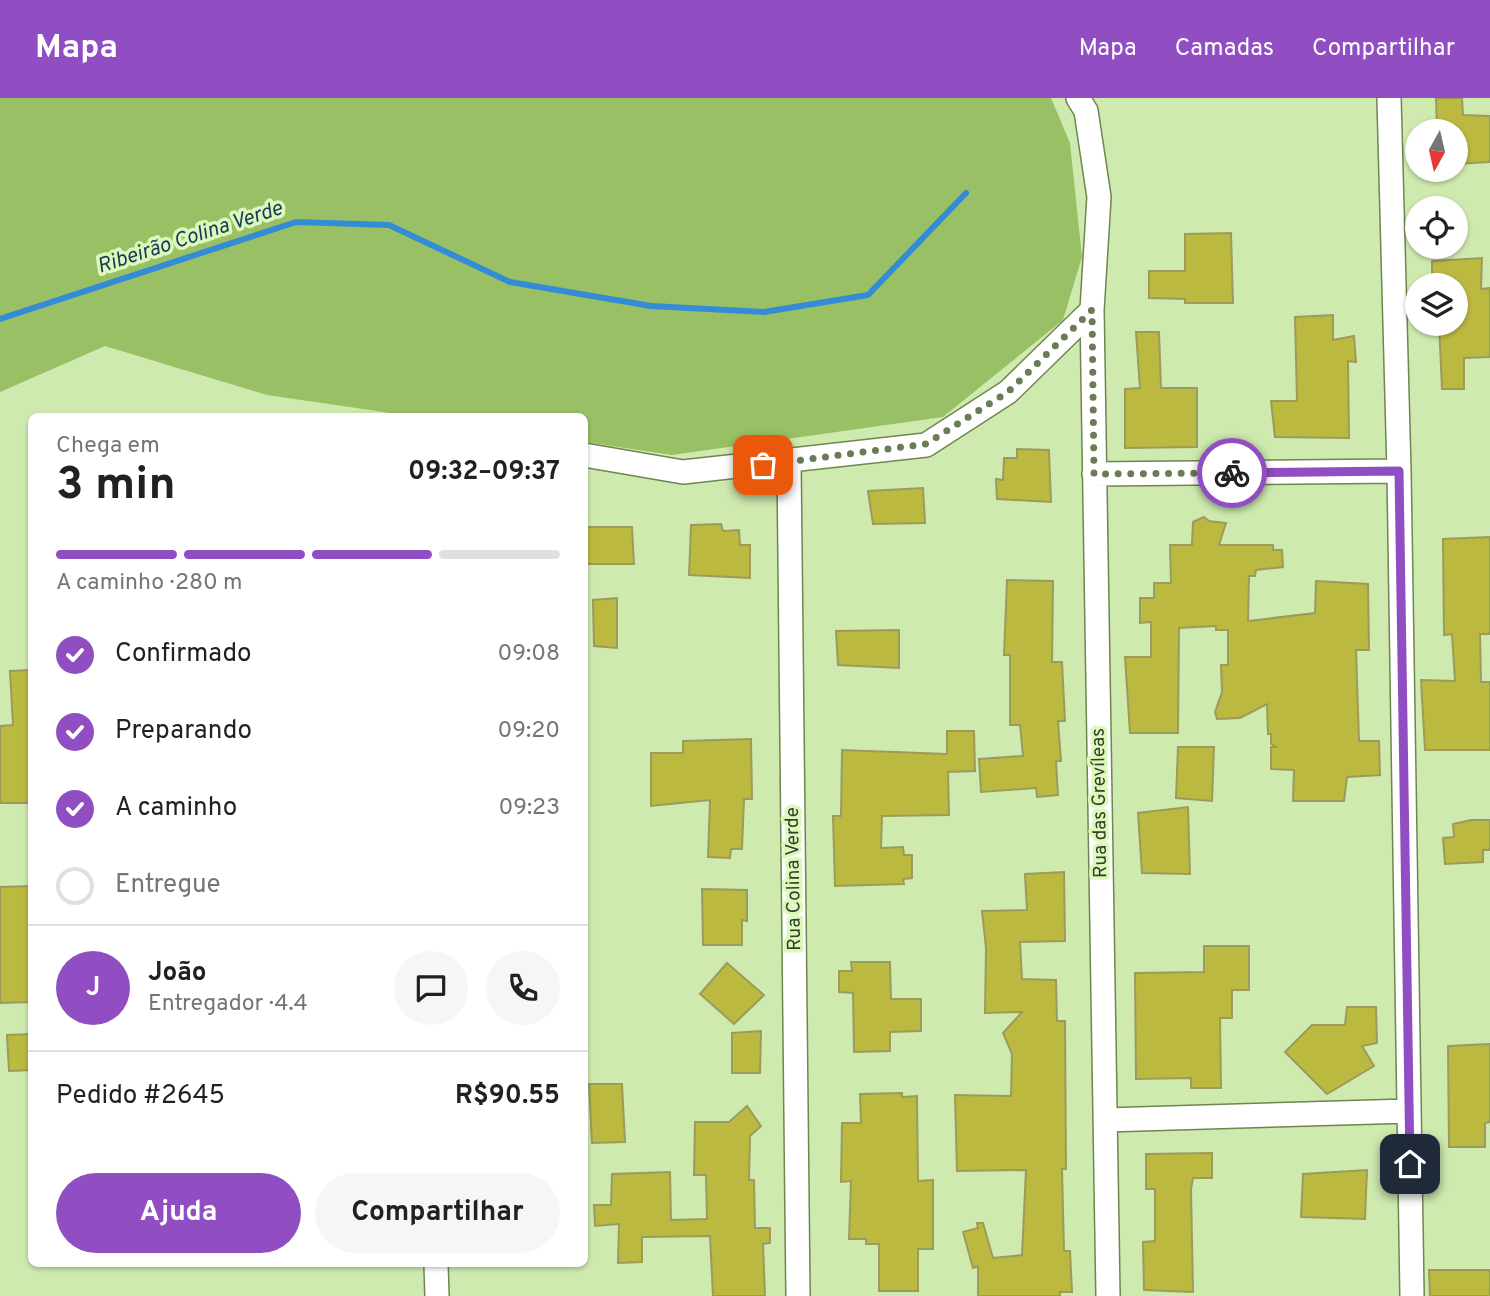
<!DOCTYPE html>
<html lang="pt">
<meta charset="utf-8">
<style>
:root{--surface:#fff;--page:#f6f6f6;--text:#202124;--muted:#757577;--line:#e0e0e0;--accent:#914ec3}
body{margin:0;font-family:Overpass,sans-serif;background:var(--page);color:var(--text);height:100vh;display:flex;flex-direction:column;font-size:26px;white-space:nowrap}
*{box-sizing:border-box;margin:0}
p{font-size:23px;color:var(--muted)}
.icon{flex:none;width:38px;height:38px;fill:none;stroke:currentColor;stroke-width:2;stroke-linecap:round;stroke-linejoin:round}
.map{position:relative;flex:1;overflow:hidden}
.details{position:absolute;left:28px;top:315px;width:560px;height:854px;display:flex;flex-direction:column;background:var(--surface);border-radius:10px;box-shadow:0 2px 5px #0004}
.details>*{flex:none}
.needle{width:46px;rotate:188deg}
.controls{position:absolute;left:1405px;top:21px;display:grid;gap:14px}
.controls a{display:grid;place-items:center;width:63px;height:63px;border-radius:50%;background:var(--surface);box-shadow:0 2px 5px #0004;font-size:35px}
.pin{position:absolute;display:grid;place-items:center;width:60px;height:60px;color:#fff;margin:-30px;border-radius:14px;box-shadow:0 4px 10px #0006}
.courier{position:absolute;display:grid;place-items:center;width:70px;height:70px;margin:-35px;border:5px solid #914ec3;border-radius:50%;background:#fff;color:#222;box-shadow:0 2px 9px #0007}
.headline em{font-style:normal;font-weight:700}
.headline div{display:flex;flex-direction:column-reverse}
.headline{display:flex;align-items:center;justify-content:space-between;height:119px;padding:0 28px}
h1{font-size:46px;font-weight:700;line-height:52px}
.bar{display:grid;grid-template-columns:repeat(4,1fr);gap:10px 7px;align-content:center;height:84px;padding:0 28px}
.bar i{height:9px;border-radius:5px;background:var(--line)}
.bar .active{background:var(--accent)}
.bar p{grid-column:span 4}
.line{display:flex;align-items:center;gap:18px;padding:0 28px;border-top:2px solid var(--line)}
.line div{flex:1}
.round{display:grid;place-items:center;flex:none;width:74px;height:74px;border-radius:37px;background:var(--page)}
ol{padding:0 28px;list-style:none}
li{display:flex;align-items:center;gap:21px;height:77px}
li p{margin-inline-start:auto}
li .icon{padding:7px;border-radius:50%;background:var(--accent);color:#fff;stroke-width:4}
li:last-child{color:var(--muted)}
li i{width:38px;height:38px;border:4px solid var(--line);border-radius:50%}
.action{display:flex;gap:14px;margin-top:auto;padding:14px 28px}
.action a{flex:1;height:80px;border-radius:42px;background:var(--accent);color:#fff;font-size:28px;font-weight:700;line-height:80px;text-align:center}
.action a+a{background:var(--page);color:var(--text)}
header{display:flex;align-items:center;gap:42px;box-sizing:border-box;height:98px;padding:0 35px;background:var(--accent);color:#fff}
header strong{font-size:33px}
nav{display:flex;gap:38px;margin-inline-start:auto;font-size:24px}
.map>svg:first-child{display:block}
.green{fill:#99c065}
.lines{fill:none;stroke-linecap:round;stroke-linejoin:round}
.stream{stroke:#348cd6;stroke-width:6}
.building{fill:#bcb941;stroke:#9b9b5c;stroke-width:2}
.minor-casing{stroke:#6e864f;stroke-width:26}
.minor{stroke:#fff;stroke-width:23}
.done{stroke:#6a7b57;stroke-width:7;stroke-dasharray:0 12.6}
.route{stroke:#914ec3;stroke-width:9}
.labels{text-anchor:middle;dominant-baseline:central;stroke-width:7;stroke-linejoin:round;paint-order:stroke}
.street-label{font-size:19px;fill:#343f27;stroke:#dcf8bb}
.water-label{font-size:21px;font-style:italic;fill:#173a58;stroke:#dcf8bb}
</style>
<header>
<strong>Mapa</strong>
<nav><a>Mapa</a><a>Camadas</a><a>Compartilhar</a></nav>
</header>
<div class="map">
<svg width="1490" height="1198" viewBox="0 0 1490 1198">
<rect width="100%" height="100%" fill="#cfeaaf"/>
<path class="green" d="M0 0H1051L1070 45 1082 159 1063 222 943 319 672 357 585 344 584 318H411L267 297 105 248 0 294Z"/>
<g class="lines">
<path class="stream" d="M0 221 296 124 389 127 510 184 651 208 764 214 868 197 966 95"/>
</g>
<path class="building" d="M1436 0H1462L1463 17 1490 18V64L1456 66V33H1437Z
M1231 135 1233 205H1185V201L1149 200V173H1185V136Z
M1482 160 1481 191 1490 190V259L1464 260V291H1442L1439 226H1456V187H1432V163Z
M1333 217V242L1354 238 1356 264 1348 263 1349 340 1275 339 1271 303H1297L1295 219Z
M1136 234H1159L1161 290H1197V349L1125 350V291L1140 290Z
M1017 351 1049 352 1051 404 997 401 996 381 1003 382 1004 360H1017Z
M923 390 925 425 873 426 868 393Z
M1204 419 1209 423 1226 425 1219 447H1273V452H1282L1283 469 1256 472 1255 478H1249L1248 523 1315 515 1316 483 1368 486 1369 552H1356L1359 643H1379L1380 677 1347 679 1344 703H1293L1294 672 1271 671V649H1276L1271 646V636H1268L1267 606 1240 620 1217 621 1215 614 1222 594 1221 567H1228V532H1216V528L1179 530 1178 635H1130L1125 559H1151V524L1140 525V500H1154V485H1171L1170 447H1192L1193 424Z
M721 426 723 433 739 432 740 447H750V480L689 477 691 427Z
M584 429H632L634 466H584Z
M1490 439V536H1480L1481 584H1490V652H1425L1421 582 1455 583 1452 536 1444 537 1443 441Z
M1007 482 1053 483 1052 564H1062L1065 623H1058L1061 663H1056L1058 697 1037 699 1036 690 981 694 979 661 1023 658 1020 627H1010V557H1004Z
M617 500V550L594 548 593 502Z
M899 532V570L838 567 836 533Z
M32 572V705H0V628L13 627 10 573Z
M947 633H974L975 673 948 674 949 717 882 718 881 750 903 749 904 757H912V780L903 781 904 786 835 788 833 718H841L842 652 947 656Z
M751 641 752 701H744L742 751H731L730 760 708 759 710 702 651 708V655H683V643Z
M1178 649H1214L1212 703 1176 700Z
M1188 709 1190 776 1142 775 1138 715Z
M1471 722H1490V752H1483V764L1445 766 1443 740 1454 739 1453 726Z
M1064 774 1065 843 1020 844 1022 881 1056 882 1057 923H1065L1066 1071H1062L1064 1153H1070L1072 1194H1060V1198H978V1168L973 1170 963 1134 978 1130 977 1125H983L993 1160 1022 1157 1026 1072 957 1073 955 997 1011 998 1012 956 1003 935 1022 914 985 915 986 850 982 813 1027 812 1025 776Z
M32 788V904L0 905V789Z
M702 791 747 792V823L742 822V847H703Z
M1204 848H1249V892H1232V920H1220L1221 990H1191V980L1136 981 1135 875 1204 874Z
M851 864H890L891 901H921V933L890 934V953L854 954 853 895 839 894V873H852Z
M727 865 764 897 734 926 700 896Z
M1347 909H1376L1377 945 1362 948 1374 968 1327 996 1285 954 1312 927H1345Z
M761 933 760 975H732V935Z
M32 936V972L9 973 7 937Z
M1490 946V1024L1485 1025V1049H1449L1448 948Z
M589 986H622L625 1044 592 1045Z
M902 995V999L917 998 918 1083 933 1082V1151H918V1193H879V1146H866V1141H849L851 1083 841 1084 842 1025H861L860 996Z
M747 1008 761 1028 750 1038 749 1082H754L755 1130H770V1145L763 1146 765 1198H713L710 1138 642 1139V1164L618 1165 619 1126 595 1128 594 1107H611L612 1076 670 1074 671 1122 707 1121 706 1077H694L695 1024H729Z
M1212 1055V1080H1193L1191 1091 1193 1194 1144 1192 1143 1144 1155 1143V1091H1146V1056Z
M1367 1072 1365 1121 1301 1119 1303 1076Z
M1429 1172H1490V1198H1430Z"/>
<g class="lines">
<defs>
<path id="minor" d="M1078 0 1086 13 1099 99 1092 212 1108 1198
M1389 0 1399 373 1412 1198
M584 357 683 374 926 347 1008 294 1092 212
M789 364 798 1198
M1094 376 1399 373
M1105 1022 1409 1013
M436 1166 437 1198"/>
</defs>
<use href="#minor" class="minor-casing"/>
<use href="#minor" class="minor"/>
</g>
<g class="lines">
<path class="done" d="M763 367 926 346 1008 294 1092 212 1094 376 1232 375"/>
<path class="route" d="M1232 375 1399 373 1410 1066"/>
</g>
<g class="labels">
<g class="street-label">
<text transform="translate(1100 705) rotate(-91)">Rua das Grevíleas</text>
<text transform="translate(794 781) rotate(-91)">Rua Colina Verde</text>
</g>
<g class="water-label">
<text transform="translate(190 140) rotate(-18)">Ribeirão Colina Verde</text>
</g>
</g>
</svg>
<div class="controls">
<a><svg class="needle" viewBox="-14 -14 28 28"><path d="M0-13l5 13h-10z" fill="#e53935"/><path d="M0 13l5-13h-10z" fill="#757577"/></svg></a>
<a><svg class="icon" aria-label="locate" viewBox="0 0 24 24"><circle cx="12" cy="12" r="6"/><path d="M12 2v4M12 18v4M2 12h4M18 12h4"/></svg></a>
<a><svg class="icon" aria-label="layers" viewBox="0 0 24 24"><path d="M12 4l9 5-9 5-9-5zM3 14l9 5 9-5"/></svg></a>
</div>
<div class="pin" style="left:763px;top:367px;background:#ea580c"><svg class="icon" aria-label="bag" viewBox="0 0 24 24"><path d="M5 8h14l-1 12H6zM9 8a3 3 0 0 1 6 0"/></svg></div>
<div class="pin" style="left:1410px;top:1066px;background:#1f2937"><svg class="icon" aria-label="home" viewBox="0 0 24 24"><path d="M3 11l9-7 9 7M6 9v11h12V9"/></svg></div>
<div class="courier" style="left:1232px;top:375px"><svg class="icon" aria-label="bike" viewBox="0 0 24 24"><circle cx="6" cy="16" r="4"/><circle cx="18" cy="16" r="4"/><path d="M6 16l4-8h5l3 8M10 8l3 8H6M13 5h3"/></svg></div>
<section class="details">
<div class="headline"><div><h1>3 min</h1><p>Chega em</p></div><em>09:32–09:37</em></div>
<div class="bar"><i class="active"></i><i class="active"></i><i class="active"></i><i></i><p>A caminho · 280 m</p></div>
<ol>
<li><svg class="icon" aria-label="check" viewBox="0 0 24 24"><path d="M5 12l5 5 9-10"/></svg>Confirmado<p>09:08</p></li>
<li><svg class="icon" aria-label="check" viewBox="0 0 24 24"><path d="M5 12l5 5 9-10"/></svg>Preparando<p>09:20</p></li>
<li><svg class="icon" aria-label="check" viewBox="0 0 24 24"><path d="M5 12l5 5 9-10"/></svg>A caminho<p>09:23</p></li>
<li><i></i>Entregue</li>
</ol>
<div class="line" style="height:126px"><b class="round" style="background:var(--accent);color:#fff">J</b><div><b>João</b><p>Entregador · 4.4</p></div><a class="round"><svg class="icon" aria-label="chat" viewBox="0 0 24 24"><path d="M4 5h16v11H9l-5 4z"/></svg></a><a class="round"><svg class="icon" aria-label="phone" viewBox="0 0 24 24"><path d="M5 4h4l2 5-3 2q2 4 5 5l2-3 5 2v4C11 20 4 13 5 4z"/></svg></a></div>
<div class="line" style="height:91px"><div>Pedido #2645</div><b>R$90.55</b></div>
<div class="action"><a>Ajuda</a><a>Compartilhar</a></div>
</section>
</div>
